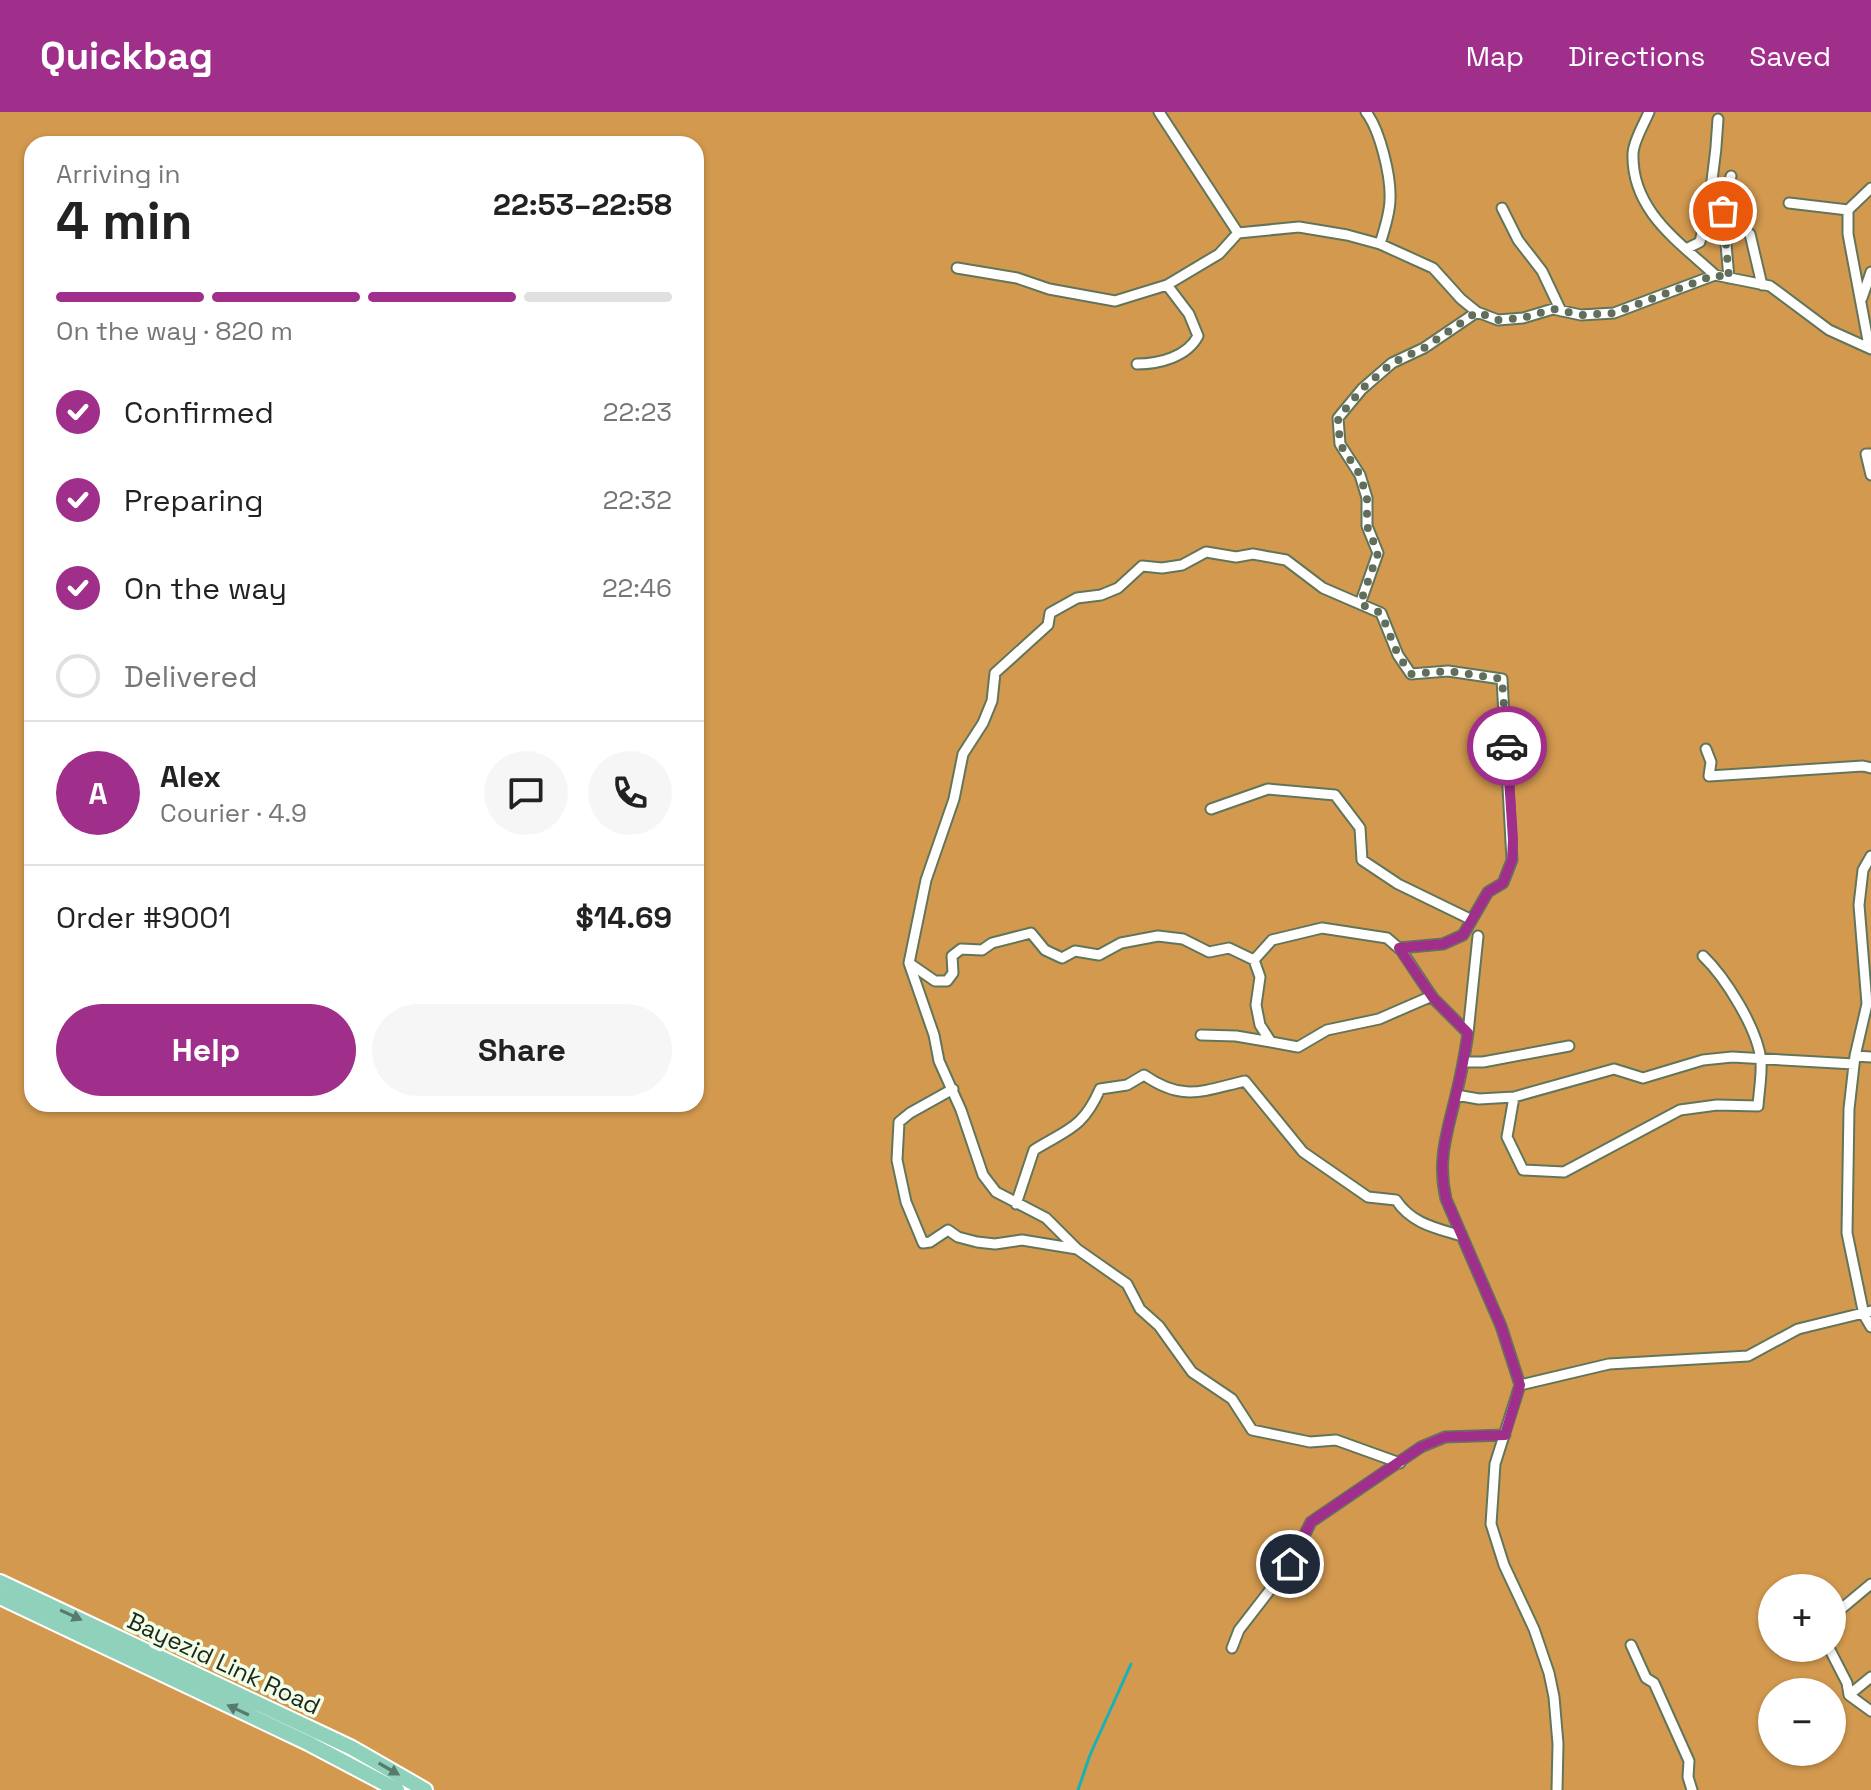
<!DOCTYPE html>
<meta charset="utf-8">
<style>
:root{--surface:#fff;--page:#f6f6f6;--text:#222;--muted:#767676;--line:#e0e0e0;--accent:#a02f8b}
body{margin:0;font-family:"Space Grotesk",sans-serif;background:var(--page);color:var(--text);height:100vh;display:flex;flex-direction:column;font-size:30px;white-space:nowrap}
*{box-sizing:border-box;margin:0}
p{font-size:26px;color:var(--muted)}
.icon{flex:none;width:44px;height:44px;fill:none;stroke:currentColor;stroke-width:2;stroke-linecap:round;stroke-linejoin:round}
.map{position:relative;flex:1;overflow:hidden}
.details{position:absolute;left:24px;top:24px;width:680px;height:976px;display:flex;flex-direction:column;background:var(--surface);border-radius:24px;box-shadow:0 2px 6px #0004}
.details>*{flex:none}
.buttons{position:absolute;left:1758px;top:1462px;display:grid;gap:16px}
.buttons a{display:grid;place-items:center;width:88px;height:88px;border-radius:50%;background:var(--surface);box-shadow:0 2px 6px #0004;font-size:40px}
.pin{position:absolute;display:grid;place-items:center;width:68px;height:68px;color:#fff;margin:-34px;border:4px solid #fff;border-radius:50%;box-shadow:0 2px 8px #0007}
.courier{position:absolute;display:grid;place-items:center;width:80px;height:80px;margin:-40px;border:6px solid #a02f8b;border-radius:50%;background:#fff;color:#222;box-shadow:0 2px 10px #0007}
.overview em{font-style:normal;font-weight:700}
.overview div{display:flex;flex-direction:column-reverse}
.overview{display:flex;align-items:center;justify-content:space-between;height:136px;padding:0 32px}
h1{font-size:52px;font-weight:700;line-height:60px}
.bar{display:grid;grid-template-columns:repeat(4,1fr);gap:12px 8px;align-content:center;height:96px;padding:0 32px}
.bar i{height:10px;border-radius:6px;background:var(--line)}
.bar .selected{background:var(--accent)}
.bar p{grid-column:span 4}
.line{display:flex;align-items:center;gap:20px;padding:0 32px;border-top:2px solid var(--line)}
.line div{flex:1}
.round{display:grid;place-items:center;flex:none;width:84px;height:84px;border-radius:42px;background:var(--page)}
ol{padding:0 32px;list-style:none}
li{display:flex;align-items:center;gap:24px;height:88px}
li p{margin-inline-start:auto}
li .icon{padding:8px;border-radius:50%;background:var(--accent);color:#fff;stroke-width:4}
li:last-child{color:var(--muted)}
li i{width:44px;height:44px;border:4px solid var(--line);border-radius:50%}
.action{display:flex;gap:16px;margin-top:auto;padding:16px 32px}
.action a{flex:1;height:92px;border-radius:48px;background:var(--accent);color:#fff;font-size:32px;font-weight:700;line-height:92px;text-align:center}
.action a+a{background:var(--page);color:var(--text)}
header{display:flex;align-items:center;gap:48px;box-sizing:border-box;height:112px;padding:0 40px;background:var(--accent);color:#fff}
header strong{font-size:38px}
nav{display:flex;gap:44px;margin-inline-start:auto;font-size:28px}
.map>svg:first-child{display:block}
.forest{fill:#d39a4f;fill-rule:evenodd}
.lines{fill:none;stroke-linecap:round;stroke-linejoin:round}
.stream{stroke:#17b1b8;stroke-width:3}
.minor-casing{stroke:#627559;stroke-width:13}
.primary-casing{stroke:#fff;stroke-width:18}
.minor{stroke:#fff;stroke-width:9}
.primary{stroke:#90d1bc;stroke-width:14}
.oneway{fill:#577c6b}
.done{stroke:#616e5b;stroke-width:8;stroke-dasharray:0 14.4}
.route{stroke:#a02f8b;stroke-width:10}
.labels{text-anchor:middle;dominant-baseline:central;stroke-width:7;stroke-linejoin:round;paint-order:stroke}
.street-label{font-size:24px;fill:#1e261a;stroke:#f0feea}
</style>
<header>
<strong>Quickbag</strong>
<nav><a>Map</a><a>Directions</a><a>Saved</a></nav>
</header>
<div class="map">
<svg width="1871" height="1678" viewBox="0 0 1871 1678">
<rect width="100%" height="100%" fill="#ddf4d4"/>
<path class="forest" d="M0 0H1871V1678H0ZM32 32H696V992H32ZM1772 1476H1832V1536H1772ZM1772 1580H1832V1640H1772Z"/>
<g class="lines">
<path class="stream" d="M1078 1678 1090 1643 1131 1552"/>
<defs>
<path id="minor" d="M1159 0 1238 121 1299 115 1347 123 1380 132 1433 156 1461 187 1477 200 1498 208 1523 206 1553 197 1581 203 1614 201 1715 163 1770 174 1829 218 1871 237
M1366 0C1380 18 1391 64 1390 87 1390 102 1384 118 1380 132
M1649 0C1644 12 1634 28 1633 41 1631 98 1678 129 1715 163
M1789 91 1848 98
M1502 96 1518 128 1542 159 1561 199
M1750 122 1762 173
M1686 137 1700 130C1710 89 1716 49 1718 7
M957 156 1017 166 1049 177 1115 189 1167 173 1219 142 1238 121
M1729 166 1723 99 1731 64
M1862 186 1871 160
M1869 234 1848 122V98L1871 76
M1137 252C1159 252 1187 245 1198 224L1189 202 1167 173
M1871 342H1866L1871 363
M1360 492 1378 441 1367 414V386L1360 363 1340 332 1338 306 1362 277 1392 251 1424 236 1477 200
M1706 637 1711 650 1709 664 1863 654 1871 656
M1211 697 1268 677 1335 683 1360 716 1362 748 1398 772 1470 807
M1871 744 1863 758 1859 793 1867 892 1855 944 1849 997 1847 1121 1864 1203 1871 1215
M1254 848 1260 865 1256 893 1260 913 1271 930 1298 935 1327 918 1379 907 1432 884
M909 851 935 869H947L953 861 952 844 961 837 982 838 992 831 1031 821 1045 838 1062 846 1075 839 1099 843 1121 831 1158 824 1183 827 1209 840 1229 836 1254 848 1272 828 1322 816 1387 826 1401 838 1433 886 1468 921C1465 942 1461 963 1456 983 1447 1021 1437 1048 1446 1087L1501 1214 1520 1273 1495 1352 1491 1412 1504 1453 1534 1517 1549 1561 1554 1585 1558 1632 1557 1678
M1468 921 1478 824
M1201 923 1236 924 1271 930
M1855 944 1871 945
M1463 950H1483L1569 934
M953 977 910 1001 899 1010 897 1048 906 1090 923 1131 930 1130 948 1118 958 1125 977 1130 995 1132 1022 1128 1077 1137 1127 1172 1140 1197 1159 1214 1192 1260 1232 1287 1252 1318 1310 1330 1336 1328 1400 1351
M1456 983 1479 987 1514 985 1614 957 1643 966 1703 948 1732 945 1854 952
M1514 985 1507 1025 1523 1058 1564 1060 1680 998 1717 993 1758 994C1759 979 1762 963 1761 949 1758 917 1725 865 1703 844
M1016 1092 1034 1038C1068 1017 1083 1016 1100 977L1127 973 1144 963C1183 990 1202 979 1245 969L1303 1040 1368 1085 1396 1088C1412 1112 1436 1116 1462 1124
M1077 1137 1046 1106 996 1080 983 1063 961 998 939 949 934 923 909 851 926 768 954 687 963 642 983 611 992 589 995 561 1048 513 1050 501 1077 486 1101 483 1118 476 1142 454 1162 456 1182 453 1206 440 1236 445 1253 442 1286 448 1323 476 1381 501 1398 543 1411 562 1448 559 1502 567 1512 748 1503 771 1488 780 1463 823 1443 832 1399 836
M1520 1273 1609 1252 1748 1244 1798 1217 1871 1199
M1832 1512 1835 1502 1871 1472
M1631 1533 1646 1566 1654 1571 1689 1649 1688 1665 1692 1678
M1232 1536 1239 1518 1290 1452 1311 1410 1421 1335 1445 1325 1505 1323
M1829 1536 1847 1571 1849 1583
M1871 1565 1849 1583 1871 1599"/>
<path id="primary" d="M0 1470 352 1636 425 1678
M0 1485 308 1631 397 1678"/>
</defs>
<use href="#minor" class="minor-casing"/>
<use href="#primary" class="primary-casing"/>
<use href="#minor" class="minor"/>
<use href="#primary" class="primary"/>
</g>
<defs><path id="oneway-solid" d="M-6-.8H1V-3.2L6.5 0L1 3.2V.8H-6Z" transform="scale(2)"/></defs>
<g class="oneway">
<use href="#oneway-solid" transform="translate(71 1503) rotate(25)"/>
<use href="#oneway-solid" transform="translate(238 1598) rotate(-155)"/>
<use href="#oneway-solid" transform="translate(389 1657) rotate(30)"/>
</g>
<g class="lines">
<path class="done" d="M1507 634 1502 567 1448 559 1411 562 1398 543 1381 501 1360 492 1378 441 1367 414V386L1360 363 1340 332 1338 306 1362 277 1392 251 1424 236 1477 200 1498 208 1523 206 1553 197 1581 203 1614 201 1715 163 1729 166 1723 99"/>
<path class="route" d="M1290 1452 1311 1410 1421 1335 1445 1325 1505 1323 1520 1273 1501 1214 1446 1087C1437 1048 1447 1021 1456 983 1461 962 1465 942 1468 921L1433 886 1399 836 1443 832 1463 823 1488 780 1503 771 1512 748 1513 728 1507 634"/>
</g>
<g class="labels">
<g class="street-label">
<text transform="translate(224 1551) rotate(25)">Bayezid Link Road</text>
</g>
</g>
</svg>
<div class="buttons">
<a>+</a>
<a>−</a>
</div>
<div class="pin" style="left:1723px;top:99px;background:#ea580c"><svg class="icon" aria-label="bag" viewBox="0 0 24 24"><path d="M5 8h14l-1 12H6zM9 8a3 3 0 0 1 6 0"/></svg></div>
<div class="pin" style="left:1290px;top:1452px;background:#1f2937"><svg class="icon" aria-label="home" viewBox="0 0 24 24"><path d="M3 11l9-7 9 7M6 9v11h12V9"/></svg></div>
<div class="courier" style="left:1507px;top:634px"><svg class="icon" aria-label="car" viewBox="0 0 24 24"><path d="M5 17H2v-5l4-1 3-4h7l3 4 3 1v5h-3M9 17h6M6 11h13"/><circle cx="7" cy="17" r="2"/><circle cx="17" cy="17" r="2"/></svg></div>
<section class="details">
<div class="overview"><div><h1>4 min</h1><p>Arriving in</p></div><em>22:53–22:58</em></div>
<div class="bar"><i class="selected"></i><i class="selected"></i><i class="selected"></i><i></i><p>On the way · 820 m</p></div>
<ol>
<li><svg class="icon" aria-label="check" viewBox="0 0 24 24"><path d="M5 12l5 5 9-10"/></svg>Confirmed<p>22:23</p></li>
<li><svg class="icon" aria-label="check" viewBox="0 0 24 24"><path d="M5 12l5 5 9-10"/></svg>Preparing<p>22:32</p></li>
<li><svg class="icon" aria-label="check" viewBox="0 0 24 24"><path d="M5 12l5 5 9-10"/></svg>On the way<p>22:46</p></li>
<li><i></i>Delivered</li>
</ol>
<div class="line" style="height:144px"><b class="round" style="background:var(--accent);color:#fff">A</b><div><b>Alex</b><p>Courier · 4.9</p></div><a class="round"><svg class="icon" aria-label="chat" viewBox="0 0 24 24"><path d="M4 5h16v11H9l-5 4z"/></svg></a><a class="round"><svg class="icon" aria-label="phone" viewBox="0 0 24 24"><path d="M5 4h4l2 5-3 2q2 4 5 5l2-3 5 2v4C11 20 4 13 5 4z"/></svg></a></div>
<div class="line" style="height:104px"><div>Order #9001</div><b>$14.69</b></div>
<div class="action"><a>Help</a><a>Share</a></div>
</section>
</div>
